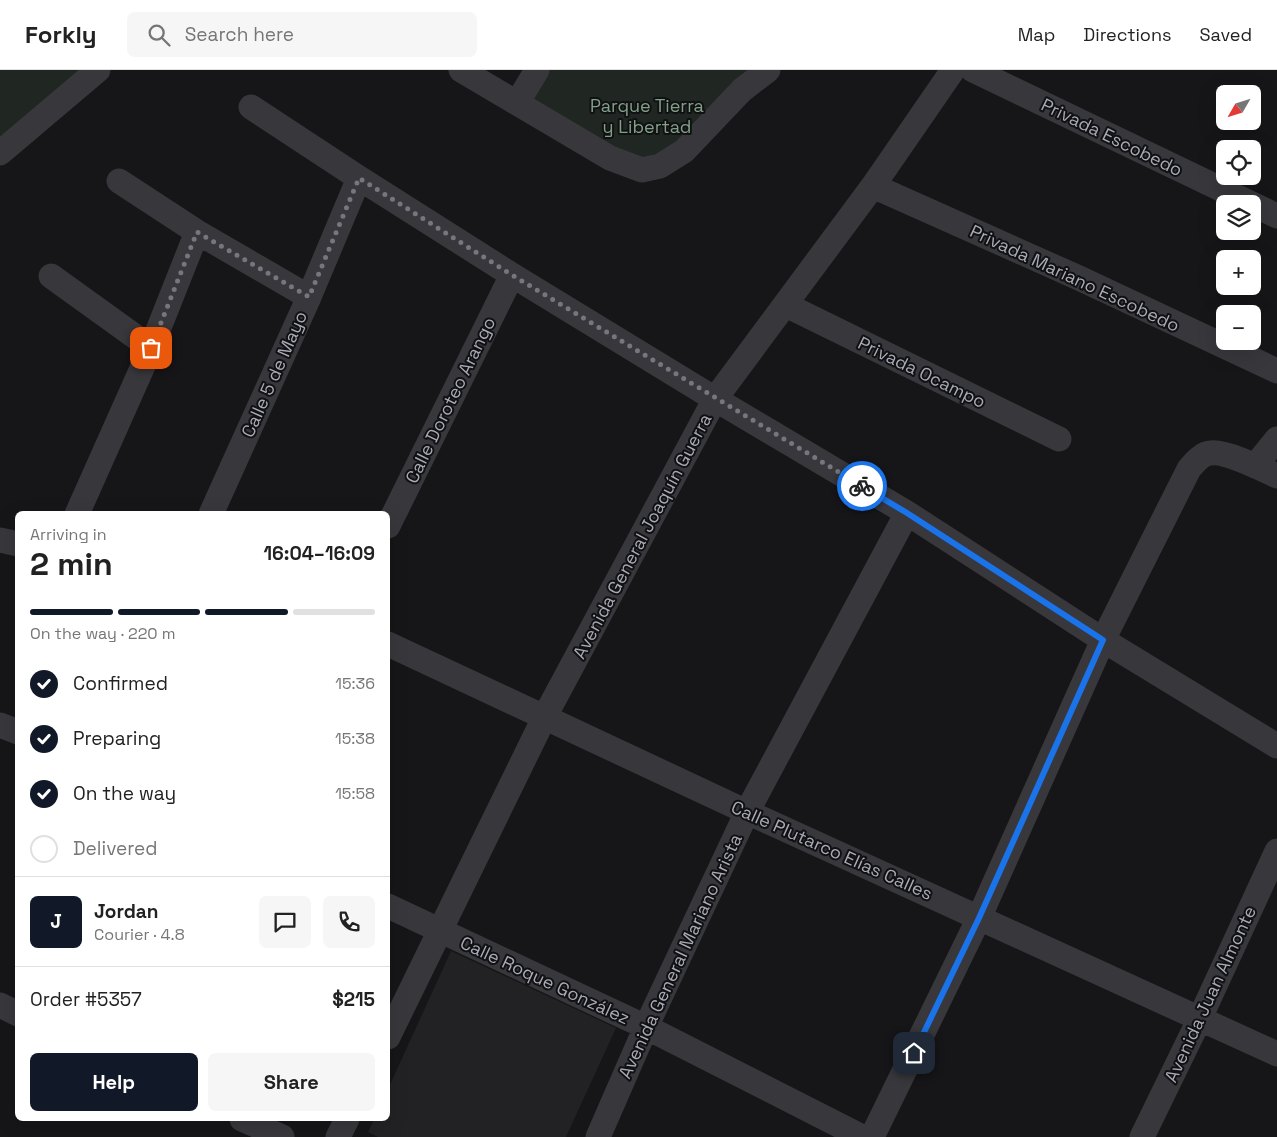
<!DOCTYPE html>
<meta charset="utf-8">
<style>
:root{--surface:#fff;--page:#f6f6f6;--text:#222;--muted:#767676;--line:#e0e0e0;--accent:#111827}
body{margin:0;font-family:"Space Grotesk",sans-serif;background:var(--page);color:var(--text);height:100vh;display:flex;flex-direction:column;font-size:19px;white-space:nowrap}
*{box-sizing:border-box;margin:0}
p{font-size:16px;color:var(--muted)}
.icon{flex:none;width:28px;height:28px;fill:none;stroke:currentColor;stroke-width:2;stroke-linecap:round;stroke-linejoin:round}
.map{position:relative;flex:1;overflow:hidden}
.panel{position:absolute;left:15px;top:441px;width:375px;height:610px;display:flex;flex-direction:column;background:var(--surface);border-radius:8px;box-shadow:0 5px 20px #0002}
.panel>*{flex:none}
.needle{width:32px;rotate:231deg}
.controls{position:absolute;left:1216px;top:15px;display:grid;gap:10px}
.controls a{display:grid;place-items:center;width:45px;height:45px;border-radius:8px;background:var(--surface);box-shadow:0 5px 20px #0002;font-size:25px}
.pin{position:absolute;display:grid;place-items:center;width:42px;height:42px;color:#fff;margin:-21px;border-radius:10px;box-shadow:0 2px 8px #0006}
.courier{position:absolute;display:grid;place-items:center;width:50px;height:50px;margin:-25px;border:4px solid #1a73e8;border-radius:50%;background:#fff;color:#222;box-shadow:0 1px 6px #0007}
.overview em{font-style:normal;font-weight:800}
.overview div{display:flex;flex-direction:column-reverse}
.overview{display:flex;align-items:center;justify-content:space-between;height:85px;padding:0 15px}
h1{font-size:32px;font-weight:800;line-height:38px}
.bar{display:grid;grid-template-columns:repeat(4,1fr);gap:8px 5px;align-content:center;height:60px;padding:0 15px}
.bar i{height:6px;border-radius:4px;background:var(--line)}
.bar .selected{background:var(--accent)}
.bar p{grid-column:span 4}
.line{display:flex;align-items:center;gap:12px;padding:0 15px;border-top:1px solid var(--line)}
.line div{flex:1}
.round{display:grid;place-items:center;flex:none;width:52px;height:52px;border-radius:8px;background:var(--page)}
ol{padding:0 15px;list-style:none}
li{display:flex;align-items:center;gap:15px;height:55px}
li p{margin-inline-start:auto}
li .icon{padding:5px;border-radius:50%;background:var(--accent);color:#fff;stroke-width:4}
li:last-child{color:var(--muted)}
li i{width:28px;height:28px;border:2px solid var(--line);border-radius:50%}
.cta{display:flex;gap:10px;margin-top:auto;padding:10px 15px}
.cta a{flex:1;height:58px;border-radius:8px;background:var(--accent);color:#fff;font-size:20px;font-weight:800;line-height:58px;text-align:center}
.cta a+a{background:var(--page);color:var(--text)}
header{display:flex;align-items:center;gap:30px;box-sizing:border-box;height:70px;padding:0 25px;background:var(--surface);border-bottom:1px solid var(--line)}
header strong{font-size:24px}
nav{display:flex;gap:28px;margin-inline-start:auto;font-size:18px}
.search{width:350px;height:45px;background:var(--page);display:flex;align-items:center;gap:12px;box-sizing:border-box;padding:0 18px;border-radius:8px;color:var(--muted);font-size:19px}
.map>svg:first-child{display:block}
.built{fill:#222124}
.green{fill:#202722}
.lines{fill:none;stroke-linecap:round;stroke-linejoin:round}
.street{stroke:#37373c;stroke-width:25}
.done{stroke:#75767e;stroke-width:5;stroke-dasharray:0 9}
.route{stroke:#1a73e8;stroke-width:6}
.labels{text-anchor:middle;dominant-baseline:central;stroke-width:4;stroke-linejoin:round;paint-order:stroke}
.park-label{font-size:18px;fill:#81a088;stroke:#111012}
.street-label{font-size:18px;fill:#a8aab6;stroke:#111012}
</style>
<header>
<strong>Forkly</strong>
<div class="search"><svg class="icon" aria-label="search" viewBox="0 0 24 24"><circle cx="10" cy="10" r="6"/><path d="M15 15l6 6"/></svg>Search here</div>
<nav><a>Map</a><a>Directions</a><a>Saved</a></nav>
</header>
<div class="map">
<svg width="1277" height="1067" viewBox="0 0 1277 1067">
<rect width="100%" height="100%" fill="#161517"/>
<path class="built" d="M451 881 616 958 566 1067H378L368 1062 374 1049H388V1019Z"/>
<path class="green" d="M0 0H96L0 80Z
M543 0H758L682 75 640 94 524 32Z"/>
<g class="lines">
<path class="street" d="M461 0 610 88 642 100 660 96 684 81 742 20 768 0
M973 0 1252 134
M517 33 537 0
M251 37 359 108 512 205 715 329 907 443 1103 570 1277 676
M0 83 98 0
M119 111 197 162 309 227
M873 116 1079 208 1277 301
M1252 134 1277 146
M51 206 151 278
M786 235 1059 369
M1255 396 1277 369
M77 444 151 278 197 162
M211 444 309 227 359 108
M388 456 512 205
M0 470 18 474
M388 574 747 742 1277 984
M0 655 18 662
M388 836 646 957 862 1067
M0 935 18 944
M388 967 544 648 715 329 873 116 953 0
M242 1049 282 1067
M338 1067 347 1049
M598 1067 646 957 747 742 907 443
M872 1067 979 848 1103 570 1189 399C1194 393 1202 383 1211 383 1226 381 1262 399 1277 406
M1142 1067 1200 948 1277 781"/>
</g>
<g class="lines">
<path class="done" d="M151 278 197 162 309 227 359 108 512 205 862 416"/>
<path class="route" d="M862 416 907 443 1103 570 979 848 914 983"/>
</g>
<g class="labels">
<g class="park-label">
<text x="647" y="35">Parque Tierra<tspan x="647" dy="21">y Libertad</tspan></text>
</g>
<g class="street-label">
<text transform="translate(1112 67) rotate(26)">Privada Escobedo</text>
<text transform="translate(1075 208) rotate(25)">Privada Mariano Escobedo</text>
<text transform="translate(922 302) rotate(26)">Privada Ocampo</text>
<text transform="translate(274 304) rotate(-66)">Calle 5 de Mayo</text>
<text transform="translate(450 330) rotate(-64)">Calle Doroteo Arango</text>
<text transform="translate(642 466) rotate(-62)">Avenida General Joaquín Guerra</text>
<text transform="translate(832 780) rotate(24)">Calle Plutarco Elías Calles</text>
<text transform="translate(680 886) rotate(-65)">Avenida General Mariano Arista</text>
<text transform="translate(545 910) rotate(25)">Calle Roque González</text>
<text transform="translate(1210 924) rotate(-65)">Avenida Juan Almonte</text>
</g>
</g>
</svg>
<div class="controls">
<a><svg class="needle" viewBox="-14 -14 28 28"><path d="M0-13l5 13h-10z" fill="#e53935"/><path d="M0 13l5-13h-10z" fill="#767676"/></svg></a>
<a><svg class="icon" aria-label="locate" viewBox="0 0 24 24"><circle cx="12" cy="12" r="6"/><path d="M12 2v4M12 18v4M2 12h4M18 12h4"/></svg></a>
<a><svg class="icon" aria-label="layers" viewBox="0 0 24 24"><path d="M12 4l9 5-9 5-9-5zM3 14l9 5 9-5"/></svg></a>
<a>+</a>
<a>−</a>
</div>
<div class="pin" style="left:151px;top:278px;background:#ea580c"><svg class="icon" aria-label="bag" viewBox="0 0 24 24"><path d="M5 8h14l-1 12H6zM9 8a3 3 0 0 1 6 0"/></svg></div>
<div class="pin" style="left:914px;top:983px;background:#1f2937"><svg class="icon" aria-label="home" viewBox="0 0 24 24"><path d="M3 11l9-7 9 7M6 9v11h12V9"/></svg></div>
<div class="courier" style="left:862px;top:416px"><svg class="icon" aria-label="bike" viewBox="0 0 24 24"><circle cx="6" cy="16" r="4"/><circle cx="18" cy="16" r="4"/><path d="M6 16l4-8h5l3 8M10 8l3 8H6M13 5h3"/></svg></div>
<section class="panel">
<div class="overview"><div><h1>2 min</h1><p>Arriving in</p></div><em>16:04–16:09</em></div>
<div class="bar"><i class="selected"></i><i class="selected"></i><i class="selected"></i><i></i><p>On the way · 220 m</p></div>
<ol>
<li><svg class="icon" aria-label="check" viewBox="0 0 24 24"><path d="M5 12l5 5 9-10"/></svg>Confirmed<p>15:36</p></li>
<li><svg class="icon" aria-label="check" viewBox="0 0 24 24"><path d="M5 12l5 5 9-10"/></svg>Preparing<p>15:38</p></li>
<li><svg class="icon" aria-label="check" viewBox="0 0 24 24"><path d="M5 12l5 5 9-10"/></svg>On the way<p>15:58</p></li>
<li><i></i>Delivered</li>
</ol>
<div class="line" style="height:90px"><b class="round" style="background:var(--accent);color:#fff">J</b><div><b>Jordan</b><p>Courier · 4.8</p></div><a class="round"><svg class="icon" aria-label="chat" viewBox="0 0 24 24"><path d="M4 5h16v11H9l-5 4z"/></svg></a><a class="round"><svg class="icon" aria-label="phone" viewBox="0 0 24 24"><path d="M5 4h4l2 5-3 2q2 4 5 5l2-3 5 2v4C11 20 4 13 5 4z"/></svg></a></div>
<div class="line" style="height:65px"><div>Order #5357</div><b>$215</b></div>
<div class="cta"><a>Help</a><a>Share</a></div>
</section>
</div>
